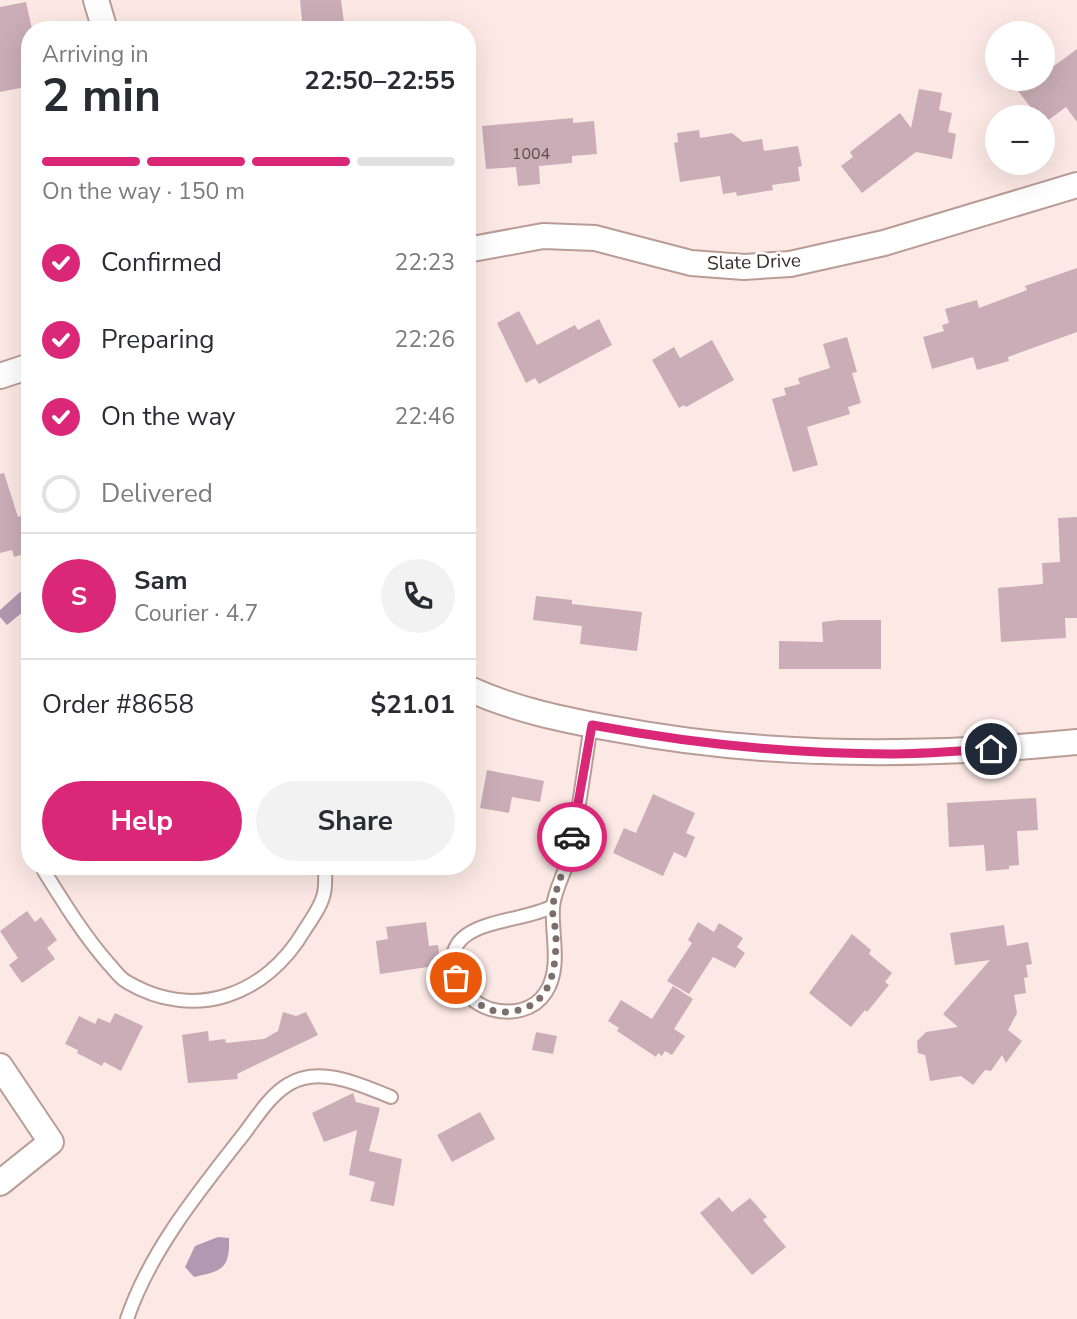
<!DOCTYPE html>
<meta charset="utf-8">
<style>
:root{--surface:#fff;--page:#f2f2f3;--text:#2b2b33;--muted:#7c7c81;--line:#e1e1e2;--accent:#db2777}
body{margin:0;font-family:"Nunito Sans",sans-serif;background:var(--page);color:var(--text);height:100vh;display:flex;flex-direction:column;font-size:26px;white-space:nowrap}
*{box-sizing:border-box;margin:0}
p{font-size:23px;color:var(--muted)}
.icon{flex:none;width:38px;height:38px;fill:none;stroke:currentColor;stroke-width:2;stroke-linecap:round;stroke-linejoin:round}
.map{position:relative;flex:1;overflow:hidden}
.side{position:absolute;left:21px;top:21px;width:455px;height:854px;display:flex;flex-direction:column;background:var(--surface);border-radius:28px;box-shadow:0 7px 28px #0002}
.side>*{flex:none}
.controls{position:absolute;left:985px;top:21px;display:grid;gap:14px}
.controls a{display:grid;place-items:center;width:70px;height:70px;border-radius:50%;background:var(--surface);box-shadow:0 7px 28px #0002;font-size:35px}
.pin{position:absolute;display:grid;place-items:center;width:60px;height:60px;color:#fff;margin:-30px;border:4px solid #fff;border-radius:50%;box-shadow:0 2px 7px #0007}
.courier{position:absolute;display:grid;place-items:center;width:70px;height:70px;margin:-35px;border:5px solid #db2777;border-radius:50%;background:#fff;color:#222;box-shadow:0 2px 9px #0007}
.overview em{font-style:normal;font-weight:700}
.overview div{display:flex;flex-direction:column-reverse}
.overview{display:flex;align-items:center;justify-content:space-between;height:119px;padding:0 21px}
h1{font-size:46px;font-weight:700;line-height:52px}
.bar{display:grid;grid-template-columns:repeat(4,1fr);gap:10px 7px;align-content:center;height:84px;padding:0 21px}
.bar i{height:9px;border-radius:5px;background:var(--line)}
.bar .current{background:var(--accent)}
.bar p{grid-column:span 4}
.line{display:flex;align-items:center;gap:18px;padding:0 21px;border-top:2px solid var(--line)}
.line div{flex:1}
.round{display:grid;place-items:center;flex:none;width:74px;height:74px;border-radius:37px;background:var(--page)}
ol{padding:0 21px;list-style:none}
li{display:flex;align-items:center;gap:21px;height:77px}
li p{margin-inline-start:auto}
li .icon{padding:7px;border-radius:50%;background:var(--accent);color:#fff;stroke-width:4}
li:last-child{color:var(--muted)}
li i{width:38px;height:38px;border:4px solid var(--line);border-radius:50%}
.primary-button{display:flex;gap:14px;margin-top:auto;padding:14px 21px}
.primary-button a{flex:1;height:80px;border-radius:42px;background:var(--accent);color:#fff;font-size:28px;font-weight:700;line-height:80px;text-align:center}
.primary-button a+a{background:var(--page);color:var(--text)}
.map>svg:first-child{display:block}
.water{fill:#b199b1}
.building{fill:#caadb6}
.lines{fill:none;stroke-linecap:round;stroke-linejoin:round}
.service-casing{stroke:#b99c96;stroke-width:16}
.minor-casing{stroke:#b99c96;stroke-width:28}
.service{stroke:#fff;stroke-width:12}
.minor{stroke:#fff;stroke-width:24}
.done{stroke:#7c6e6b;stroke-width:7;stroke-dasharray:0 12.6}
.route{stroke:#db2777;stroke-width:9}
.labels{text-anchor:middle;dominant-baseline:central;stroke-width:5;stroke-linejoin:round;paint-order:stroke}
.number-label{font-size:16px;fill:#5c4c4c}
.street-label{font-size:19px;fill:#372b29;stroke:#fff}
</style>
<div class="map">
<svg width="1077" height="1319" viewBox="0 0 1077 1319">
<rect width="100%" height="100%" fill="#fce9e5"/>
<path class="water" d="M29 584 30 606 7 625 0 617V610Z
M218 1237 229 1238C230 1269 222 1271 194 1277L185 1267 195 1246Z"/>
<path class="building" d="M300 0H341L345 30H303Z
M26 2 32 29 30 86 0 92V7Z
M1077 49V122L1066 107 1043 124V117H1038L1009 79H1043V74Z
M919 89 942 93 939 110 952 113 948 132 956 134 952 159 916 152 862 193 841 166 853 157 850 152 900 113 911 128Z
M573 118V123L594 121 597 154 572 156V163L539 166 540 184 518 186 516 167 486 169 482 126Z
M699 130 700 138 732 133 743 142 762 139 764 151 798 146 802 166 798 167 800 181 772 185 773 190 737 196 736 192 723 194 720 176 680 182 674 143 678 142 677 133Z
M1077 268V332L1008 357 1009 361 977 370 973 357 932 369 923 337 944 331 942 325 949 323 945 309 977 300 979 308 1027 290 1025 286Z
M519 311 537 345 575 325 578 330 599 319 612 345 539 384 535 378 526 383 497 323Z
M847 337 857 372 852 373 861 403 848 407 850 414 807 427 818 465 793 472 772 399 786 395 784 388 800 384 798 378 830 368 823 344Z
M712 340 734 380 686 407 684 405 679 408 652 360 674 347 680 358Z
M4 473 18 517 30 513V552L14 557 12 550 0 553V474Z
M1077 517V618H1065L1066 638 1001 642 998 588 1043 584 1042 563 1060 562 1058 518Z
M536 596 572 600V604L642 612 637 651 580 644 582 626 533 620Z
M839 620H881V669H779V641L823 642 822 622Z
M487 770 544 781 540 802 512 797 509 813 480 808Z
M653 794 695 813 686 833 695 837 686 858 674 852 663 876 613 853 624 828 636 833Z
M1036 798 1038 830 1017 831 1019 865 1009 866V869L986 871 984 845 949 847 947 803Z
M27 911 35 922 41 917 57 940 47 948 55 959 22 983 9 965 18 958 0 931Z
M426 922 429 946 438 945 441 965 380 974 376 941 388 939 386 927Z
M698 922 714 932 719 923 743 938 737 947 745 953 735 968 713 957 689 994 667 981 692 943 688 940Z
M1004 925 1007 946 1028 942 1032 964 1026 965 1028 977 1024 978 1026 993 1014 995 1017 1013 1008 1030 1022 1041 1006 1063 1002 1055 991 1071 985 1070 973 1085 961 1076 930 1081 925 1055 918 1053 917 1041 926 1032 958 1027 943 1014 990 960 955 965 950 933Z
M852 934 871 950 869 954 892 973 885 982 889 985 867 1012 865 1010 851 1027 809 993Z
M673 986 693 999 674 1029 685 1036 672 1055 665 1051 662 1056 658 1053 656 1057 617 1031 619 1028 608 1021 621 1000 652 1019Z
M283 1012 296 1016 306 1012 318 1035 237 1074 238 1079 188 1083 182 1035 208 1031 209 1041 225 1039 226 1043 264 1039 278 1031Z
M115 1013 143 1026 121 1071 104 1062 102 1066 77 1053 78 1050 65 1044 79 1016 95 1024 98 1018 110 1023Z
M536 1032 557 1036 553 1054 532 1050Z
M353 1093 356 1102 380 1108 369 1151 402 1159 394 1206 370 1201 375 1182 349 1175 357 1130 324 1142 312 1113Z
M480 1112 495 1139 452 1162 437 1135Z
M719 1197 732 1212 750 1198 767 1217 763 1220 786 1247 752 1275 700 1213Z"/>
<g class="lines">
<defs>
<path id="service" d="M44 871C64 903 83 934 108 963 114 969 119 978 127 982 195 1022 266 995 304 931 311 920 322 905 324 893 326 885 325 875 325 866
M553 906C520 925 436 917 456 977 461 992 475 1004 490 1009 511 1015 534 1011 546 992 562 967 551 934 553 907 554 891 565 873 569 857 579 813 584 769 591 725
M127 1319C150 1251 199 1191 243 1135 256 1118 270 1095 289 1084 320 1065 361 1085 391 1097"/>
<path id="minor" d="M96 0 105 30
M467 250 543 236 595 238 691 263 744 267 790 264 884 243 1077 185
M0 376 30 366
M467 688C515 710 564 720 615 729 767 758 924 757 1077 742
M0 1066 51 1142 0 1183"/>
</defs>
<use href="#service" class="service-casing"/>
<use href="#minor" class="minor-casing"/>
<use href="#service" class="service"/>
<use href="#minor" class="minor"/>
</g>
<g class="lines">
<path class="done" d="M456 978C468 997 483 1013 507 1012 550 1009 556 973 556 937 556 926 551 914 553 904 558 881 568 860 572 837"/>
<path class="route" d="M572 837 592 725C689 743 790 754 890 754 923 754 958 751 991 749"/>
</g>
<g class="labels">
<g class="number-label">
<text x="531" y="154">1004</text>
</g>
<g class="street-label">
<text transform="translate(754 262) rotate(-2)">Slate Drive</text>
</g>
</g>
</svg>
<div class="controls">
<a>+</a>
<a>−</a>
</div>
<div class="pin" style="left:456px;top:978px;background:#ea580c"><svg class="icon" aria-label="bag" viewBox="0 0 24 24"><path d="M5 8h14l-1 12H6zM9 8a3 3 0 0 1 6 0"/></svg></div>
<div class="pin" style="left:991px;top:749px;background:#1f2937"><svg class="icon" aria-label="home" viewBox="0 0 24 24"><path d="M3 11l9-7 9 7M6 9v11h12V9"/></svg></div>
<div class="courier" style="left:572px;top:837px"><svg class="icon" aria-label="car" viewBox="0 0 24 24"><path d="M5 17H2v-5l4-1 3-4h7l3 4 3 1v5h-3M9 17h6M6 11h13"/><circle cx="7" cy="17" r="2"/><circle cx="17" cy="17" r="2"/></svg></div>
<section class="side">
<div class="overview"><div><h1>2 min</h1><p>Arriving in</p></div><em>22:50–22:55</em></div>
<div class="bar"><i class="current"></i><i class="current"></i><i class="current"></i><i></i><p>On the way · 150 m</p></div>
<ol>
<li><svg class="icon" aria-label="check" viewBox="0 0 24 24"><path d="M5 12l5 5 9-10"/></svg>Confirmed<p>22:23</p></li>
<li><svg class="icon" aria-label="check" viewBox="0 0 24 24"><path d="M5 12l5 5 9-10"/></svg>Preparing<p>22:26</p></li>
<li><svg class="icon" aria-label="check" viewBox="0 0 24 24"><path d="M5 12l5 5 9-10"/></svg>On the way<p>22:46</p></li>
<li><i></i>Delivered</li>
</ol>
<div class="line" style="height:126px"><b class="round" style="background:var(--accent);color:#fff">S</b><div><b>Sam</b><p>Courier · 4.7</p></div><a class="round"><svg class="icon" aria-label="phone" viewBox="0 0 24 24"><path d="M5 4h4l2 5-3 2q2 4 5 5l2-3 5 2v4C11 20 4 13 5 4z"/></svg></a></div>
<div class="line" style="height:91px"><div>Order #8658</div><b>$21.01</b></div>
<div class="primary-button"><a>Help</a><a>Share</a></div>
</section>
</div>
